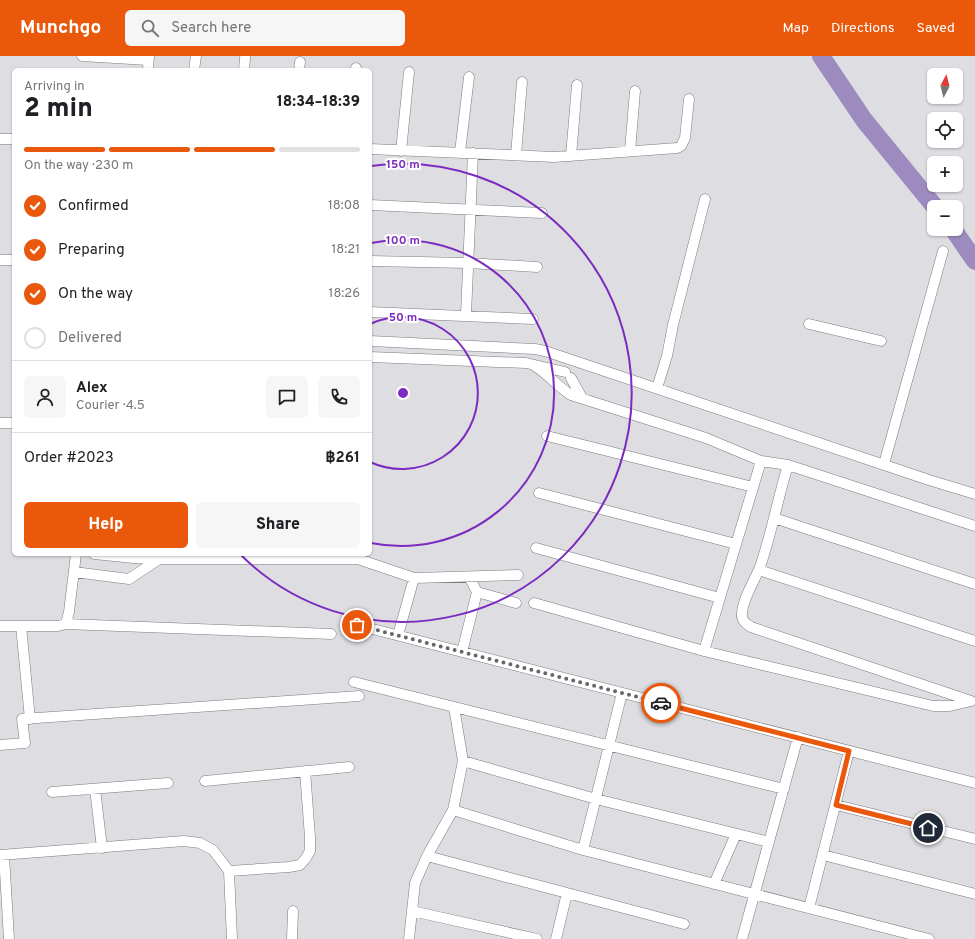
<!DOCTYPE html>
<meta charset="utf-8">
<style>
:root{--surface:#fff;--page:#f6f6f6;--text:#202124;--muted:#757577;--line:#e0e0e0;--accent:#ea580c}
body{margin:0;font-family:Overpass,sans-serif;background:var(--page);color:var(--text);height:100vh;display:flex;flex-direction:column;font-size:15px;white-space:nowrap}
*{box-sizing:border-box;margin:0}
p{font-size:13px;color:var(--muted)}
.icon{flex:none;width:22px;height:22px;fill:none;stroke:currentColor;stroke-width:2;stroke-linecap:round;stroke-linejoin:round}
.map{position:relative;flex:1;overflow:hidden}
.side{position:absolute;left:12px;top:12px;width:360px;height:488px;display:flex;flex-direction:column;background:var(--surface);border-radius:6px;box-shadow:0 1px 3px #0004}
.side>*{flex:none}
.needle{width:26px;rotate:7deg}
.fabs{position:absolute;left:927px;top:12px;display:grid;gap:8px}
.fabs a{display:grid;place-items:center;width:36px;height:36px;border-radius:6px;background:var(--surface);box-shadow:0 1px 3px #0004;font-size:20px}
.pin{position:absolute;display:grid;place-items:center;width:34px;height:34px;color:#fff;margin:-17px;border:2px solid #fff;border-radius:50%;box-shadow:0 1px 4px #0007}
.courier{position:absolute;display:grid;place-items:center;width:40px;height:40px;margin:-20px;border:3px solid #ea580c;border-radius:50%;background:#fff;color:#222;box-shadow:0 1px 5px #0007}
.overview em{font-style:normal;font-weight:800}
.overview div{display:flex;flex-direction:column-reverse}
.overview{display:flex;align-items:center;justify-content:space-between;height:68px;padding:0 12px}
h1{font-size:26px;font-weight:800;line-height:30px}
.bar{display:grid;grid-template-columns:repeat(4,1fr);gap:6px 4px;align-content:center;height:48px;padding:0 12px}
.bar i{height:5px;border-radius:3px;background:var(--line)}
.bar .selected{background:var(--accent)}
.bar p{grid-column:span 4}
.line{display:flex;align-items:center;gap:10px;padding:0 12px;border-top:1px solid var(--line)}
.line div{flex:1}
.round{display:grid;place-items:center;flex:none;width:42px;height:42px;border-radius:6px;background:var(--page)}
ol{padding:0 12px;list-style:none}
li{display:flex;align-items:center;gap:12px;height:44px}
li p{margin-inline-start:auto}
li .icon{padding:4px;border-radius:50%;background:var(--accent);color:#fff;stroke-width:4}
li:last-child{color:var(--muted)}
li i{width:22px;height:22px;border:2px solid var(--line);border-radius:50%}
.primary-button{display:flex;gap:8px;margin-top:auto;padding:8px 12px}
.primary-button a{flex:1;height:46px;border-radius:6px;background:var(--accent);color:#fff;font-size:16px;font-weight:800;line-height:46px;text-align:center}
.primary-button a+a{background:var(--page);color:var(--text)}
header{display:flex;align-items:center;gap:24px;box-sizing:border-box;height:56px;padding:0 20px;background:var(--accent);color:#fff}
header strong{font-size:19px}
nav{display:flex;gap:22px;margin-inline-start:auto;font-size:14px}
.search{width:280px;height:36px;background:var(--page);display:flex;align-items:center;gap:10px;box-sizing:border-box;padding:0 14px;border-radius:6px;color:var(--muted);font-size:15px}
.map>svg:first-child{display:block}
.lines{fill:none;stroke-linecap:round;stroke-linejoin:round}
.river{stroke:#9d8bc0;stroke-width:18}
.street-casing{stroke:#7c7b7f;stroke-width:11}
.street{stroke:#fff;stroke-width:10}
.done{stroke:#67676a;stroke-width:4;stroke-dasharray:0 7.2}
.route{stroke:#ea580c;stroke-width:5}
.ring{fill:none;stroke:#7b2cbf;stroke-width:2}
.centre{fill:#7b2cbf;stroke:#fff;stroke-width:2}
.ring-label{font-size:12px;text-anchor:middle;font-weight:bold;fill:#7b2cbf;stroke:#fff;stroke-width:4;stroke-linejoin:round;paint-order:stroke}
</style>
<header>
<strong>Munchgo</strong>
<div class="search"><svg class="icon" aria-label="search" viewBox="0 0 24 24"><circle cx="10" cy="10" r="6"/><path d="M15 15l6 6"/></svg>Search here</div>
<nav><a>Map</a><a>Directions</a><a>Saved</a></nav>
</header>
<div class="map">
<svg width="975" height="883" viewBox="0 0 975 883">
<rect width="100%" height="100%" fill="#dedde2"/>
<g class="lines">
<path class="river" d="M821 0 864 64 935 151
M953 173 975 205"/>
<defs>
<path id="street" d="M82 0 148 4
M148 14 149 0
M194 14 196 0
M244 14 245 2
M299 14 300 6
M355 14 356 12
M0 83H14
M370 93 554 101 677 92 681 90 685 82 689 43
M401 95 409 16
M630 95 635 35
M460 96 469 21
M516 99 522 26
M571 100 577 29
M370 149 542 157
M0 204H14
M370 205 468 207 537 211
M370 256 533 263
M466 259 473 97
M809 268 881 285
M370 285 535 293 545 295 929 424 975 438
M370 301 526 307 565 316
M535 310C549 319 557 330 571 339L706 382 761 405 788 409 975 470
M571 322 582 342
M657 332 667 300 673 269 705 143
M0 367H14
M547 380 753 431
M884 408 943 195
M788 409C778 442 772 475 761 508 756 523 743 541 742 557 741 564 745 567 751 571L971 645
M539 437 736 488
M774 462 975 528
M536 492 720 542
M159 503H358L414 522 518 519
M759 514 975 585
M74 516 129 523 159 503 134 502 94 498
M469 521 477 536 516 547
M534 547 704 595 933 650H950L971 645
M66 568 69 556 76 498
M357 569 975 727
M0 570H58L66 568 331 578
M21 570 30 663
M398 579 414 522
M704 595 761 405
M462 596 477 536
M354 626 784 733
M622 637 583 794 929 883
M0 689 25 687 22 663 359 640
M463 705 596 743 769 786
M205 725 349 711
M95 733 102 792
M52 736 168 727
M836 749 975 783
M453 754 583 794
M0 799 184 785 200 787 213 794 229 815 232 883
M4 799 9 883
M823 799 975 838
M427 800 684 868
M229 815 289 811 300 809 306 802 310 795V781L305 715
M714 828 736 778
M809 852 849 695
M412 855 537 883
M292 883 293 855
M409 883 415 827 427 800 453 754 463 705 454 651
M556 883 567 837
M742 883 798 681"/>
</defs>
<use href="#street" class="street-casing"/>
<use href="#street" class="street"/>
</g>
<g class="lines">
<path class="done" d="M357 569 661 647"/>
<path class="route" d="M661 647 849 695 836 749 928 772"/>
</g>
<g class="ring">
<path d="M370 268A76 76 0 1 1 370 406"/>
<path d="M371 187A153 153 0 1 1 371 487"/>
<path d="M371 110A229 229 0 1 1 241 499"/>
</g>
<circle cx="403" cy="337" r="6" class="centre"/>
<g class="ring-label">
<text x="403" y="112">150 m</text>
<text x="403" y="188">100 m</text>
<text x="403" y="265">50 m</text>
</g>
</svg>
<div class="fabs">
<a><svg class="needle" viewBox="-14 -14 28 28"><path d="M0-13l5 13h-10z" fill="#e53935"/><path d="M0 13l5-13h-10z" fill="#757577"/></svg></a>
<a><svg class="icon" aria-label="locate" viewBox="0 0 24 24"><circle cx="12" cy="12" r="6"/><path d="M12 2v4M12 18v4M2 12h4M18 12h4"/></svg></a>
<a>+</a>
<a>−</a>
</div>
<div class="pin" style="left:357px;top:569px;background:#ea580c"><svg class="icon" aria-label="bag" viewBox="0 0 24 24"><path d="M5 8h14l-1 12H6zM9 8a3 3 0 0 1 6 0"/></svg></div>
<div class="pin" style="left:928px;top:772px;background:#1f2937"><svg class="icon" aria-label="home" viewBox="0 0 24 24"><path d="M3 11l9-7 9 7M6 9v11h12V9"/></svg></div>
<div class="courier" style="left:661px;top:647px"><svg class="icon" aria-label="car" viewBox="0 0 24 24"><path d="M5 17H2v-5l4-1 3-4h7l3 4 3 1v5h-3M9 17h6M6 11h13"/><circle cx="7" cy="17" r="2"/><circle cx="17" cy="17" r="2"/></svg></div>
<section class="side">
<div class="overview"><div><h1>2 min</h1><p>Arriving in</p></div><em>18:34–18:39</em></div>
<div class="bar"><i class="selected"></i><i class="selected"></i><i class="selected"></i><i></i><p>On the way · 230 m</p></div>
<ol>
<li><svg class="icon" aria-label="check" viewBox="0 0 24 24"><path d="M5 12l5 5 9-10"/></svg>Confirmed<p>18:08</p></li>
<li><svg class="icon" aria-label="check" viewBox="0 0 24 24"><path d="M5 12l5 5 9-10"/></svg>Preparing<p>18:21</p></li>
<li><svg class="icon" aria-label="check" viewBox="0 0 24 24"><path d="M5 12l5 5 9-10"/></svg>On the way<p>18:26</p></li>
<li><i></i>Delivered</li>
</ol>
<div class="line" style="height:72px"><a class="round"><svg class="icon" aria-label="person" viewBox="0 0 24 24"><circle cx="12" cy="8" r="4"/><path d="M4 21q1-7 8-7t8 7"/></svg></a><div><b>Alex</b><p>Courier · 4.5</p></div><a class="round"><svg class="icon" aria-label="chat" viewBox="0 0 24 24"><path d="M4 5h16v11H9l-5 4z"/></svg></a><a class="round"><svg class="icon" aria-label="phone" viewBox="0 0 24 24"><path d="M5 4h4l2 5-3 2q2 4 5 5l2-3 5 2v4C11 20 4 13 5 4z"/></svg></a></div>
<div class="line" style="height:52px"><div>Order #2023</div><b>฿261</b></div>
<div class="primary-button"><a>Help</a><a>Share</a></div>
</section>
</div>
